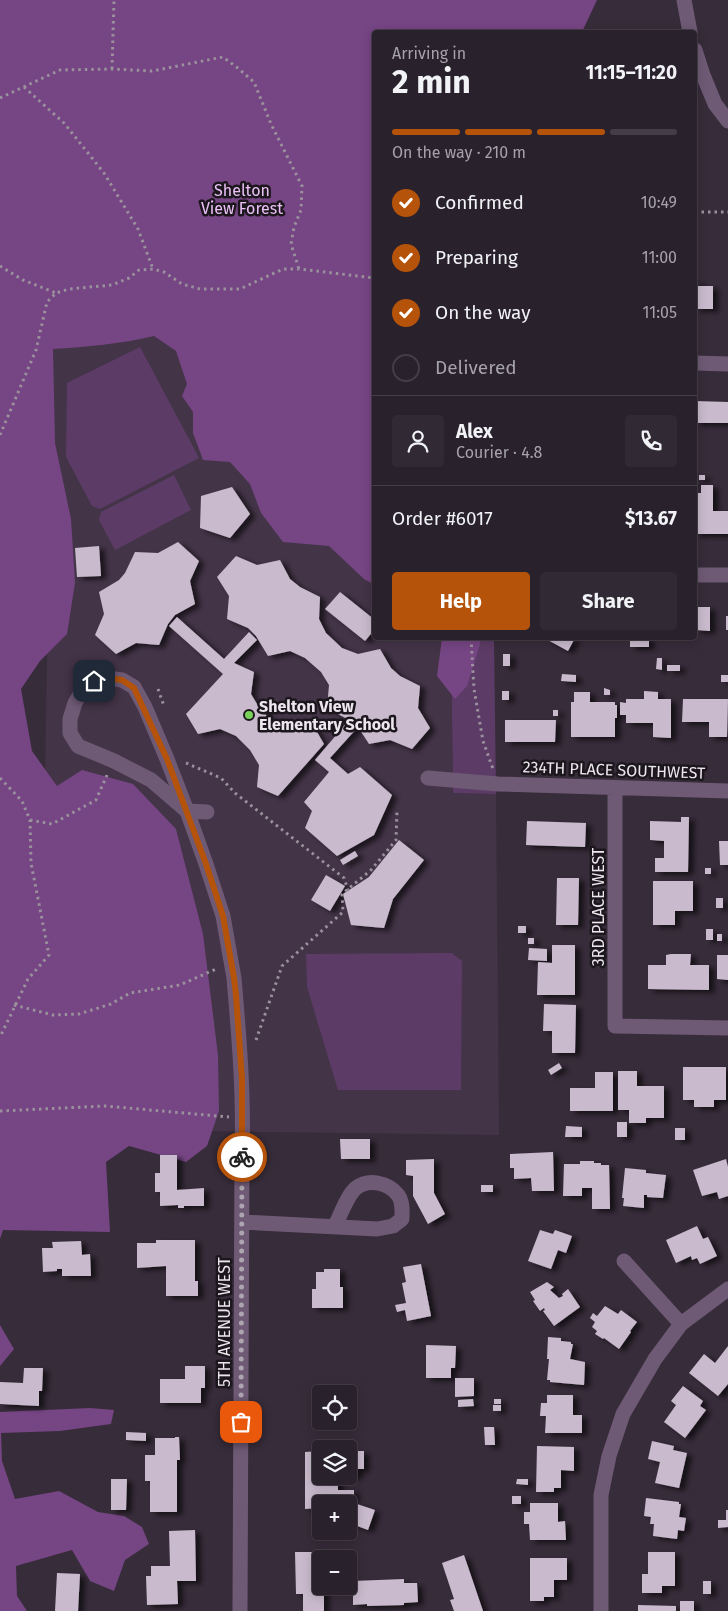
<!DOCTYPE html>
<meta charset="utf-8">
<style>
:root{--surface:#29212c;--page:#312934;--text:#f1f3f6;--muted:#a5a3a9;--line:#453e48;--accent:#b45309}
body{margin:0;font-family:"Fira Sans",sans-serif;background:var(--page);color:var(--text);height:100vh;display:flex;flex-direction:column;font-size:19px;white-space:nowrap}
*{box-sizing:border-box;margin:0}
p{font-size:16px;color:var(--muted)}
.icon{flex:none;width:28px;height:28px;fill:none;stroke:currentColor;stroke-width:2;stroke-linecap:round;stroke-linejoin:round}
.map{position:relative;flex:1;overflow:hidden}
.side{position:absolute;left:372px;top:30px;width:325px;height:610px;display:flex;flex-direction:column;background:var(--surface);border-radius:5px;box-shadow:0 2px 12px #0003,0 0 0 1px var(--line)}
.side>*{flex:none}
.fabs{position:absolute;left:312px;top:1385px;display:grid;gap:10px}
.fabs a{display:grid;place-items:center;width:45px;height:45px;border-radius:5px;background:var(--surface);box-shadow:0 2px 12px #0003,0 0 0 1px var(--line);font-size:25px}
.pin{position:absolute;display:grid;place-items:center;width:42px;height:42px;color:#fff;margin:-21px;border-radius:10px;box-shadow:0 2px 8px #0006}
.courier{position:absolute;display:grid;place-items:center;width:50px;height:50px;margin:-25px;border:4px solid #b45309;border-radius:50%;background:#fff;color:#222;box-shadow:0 1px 6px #0007}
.headline em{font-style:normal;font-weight:700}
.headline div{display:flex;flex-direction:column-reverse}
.headline{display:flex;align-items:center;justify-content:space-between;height:85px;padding:0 20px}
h1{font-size:32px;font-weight:700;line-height:38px}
.bar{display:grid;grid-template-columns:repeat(4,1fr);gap:8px 5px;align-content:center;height:60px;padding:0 20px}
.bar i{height:6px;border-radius:4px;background:var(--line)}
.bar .active{background:var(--accent)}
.bar p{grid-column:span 4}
.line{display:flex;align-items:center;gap:12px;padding:0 20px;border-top:1px solid var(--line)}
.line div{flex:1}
.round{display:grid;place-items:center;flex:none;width:52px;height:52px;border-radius:5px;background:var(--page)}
ol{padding:0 20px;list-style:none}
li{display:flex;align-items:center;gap:15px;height:55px}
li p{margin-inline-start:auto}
li .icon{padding:5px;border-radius:50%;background:var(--accent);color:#fff;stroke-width:4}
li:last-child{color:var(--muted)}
li i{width:28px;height:28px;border:2px solid var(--line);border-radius:50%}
.primary-button{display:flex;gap:10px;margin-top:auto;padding:10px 20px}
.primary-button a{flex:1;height:58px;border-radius:5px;background:var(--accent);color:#fff;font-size:20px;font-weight:700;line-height:58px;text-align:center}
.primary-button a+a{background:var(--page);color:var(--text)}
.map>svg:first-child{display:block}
.built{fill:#433447}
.green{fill:#5d3b67}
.forest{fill:#764584}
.building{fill:#c9bbcd;filter:url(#shadow)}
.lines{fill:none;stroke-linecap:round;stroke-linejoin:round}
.path{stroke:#9a919c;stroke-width:3;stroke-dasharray:2.5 4;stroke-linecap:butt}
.minor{stroke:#6f5a75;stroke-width:15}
.done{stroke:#ada5b0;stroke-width:5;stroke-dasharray:0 9}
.route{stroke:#b45309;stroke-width:6}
.poi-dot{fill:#78d158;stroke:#1c171d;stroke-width:2}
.labels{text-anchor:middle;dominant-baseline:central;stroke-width:5;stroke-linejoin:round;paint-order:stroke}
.park-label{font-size:16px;fill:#eac0f6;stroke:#1c171d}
.poi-label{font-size:16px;font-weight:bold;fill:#ede6ef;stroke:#1c171d;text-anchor:start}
.street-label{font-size:16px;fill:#ede6ef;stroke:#1c171d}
</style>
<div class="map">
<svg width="728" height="1611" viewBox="0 0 728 1611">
<defs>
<filter id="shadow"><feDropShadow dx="5.5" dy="3" stdDeviation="2.5" flood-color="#0009"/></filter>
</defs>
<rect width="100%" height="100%" fill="#372c3a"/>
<path class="built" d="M53 310 375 319V638H451L453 793 496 794 499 1135 39 1129Z"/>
<path class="green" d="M140 347 199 458 100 509 92 506 66 457 67 383Z
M174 475 191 510 115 550 99 520 101 512Z
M451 638H494L496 794 453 793Z
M452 953 462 961 461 1090H338L307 987 306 954Z"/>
<path class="forest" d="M0 0H597L582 32H375V585L364 579 329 546 283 542 261 513 250 484 230 462 203 460 193 433V412L182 396 187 384 176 351 154 336C120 344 87 347 53 349L55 443 71 519 75 583 67 634 40 661 21 689 32 751 57 786 82 770 133 784 176 829 203 934 218 1055 219 1111 207 1146 186 1162 129 1146 106 1162 110 1232 3 1230 0 1239Z
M442 638H480V644L467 686 455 699 437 676Z
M0 1325 14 1349 0 1366Z
M90 1408 114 1410 111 1424 60 1431 1 1433 2 1461 15 1499 59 1491 98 1512 124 1516 142 1527 149 1544 125 1560 114 1591 90 1581 72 1550 16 1566 17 1596 27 1611H0V1412Z"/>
<path class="building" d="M695 280H698V286H713V309H695Z
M695 401 728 402V423H695Z
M699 475H705V480H699Z
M695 480H698V489H695Z
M701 485H713V511H728V534H695V493H701Z
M232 487 250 514 230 538 200 528 201 496Z
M178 542 199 561 190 581 195 604 175 615 168 624 159 645 136 643 116 654 95 635 104 614 99 592 119 580 125 573 135 552 158 553Z
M99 546 101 576 77 577 75 548Z
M236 556 257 565 280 560 290 579 300 587 320 597 319 619 326 633 342 648 358 654 380 649 391 668 400 676 420 686 418 708 430 728 412 749 390 740 369 744 358 727 330 758 348 774 360 767 392 795 374 835 337 856 305 828 312 811 304 802 329 772 315 760 349 720 327 708 329 685 321 672 305 658 290 651 268 656 256 636 248 628 227 619 229 596 217 577Z
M340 592 375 620V629L365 641 325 609Z
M695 607H710V631L695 630Z
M726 616H728V630H726Z
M177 617 224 659 249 632 257 640 234 663 254 672 251 694 260 709 274 723 290 729 313 725 324 744 278 796 257 787 259 765 250 750 236 736 220 729 198 734 186 714 223 674 169 626Z
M544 638H575L568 651Z
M630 638H649V647H630Z
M503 654H510V666H503Z
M657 658H662V670L656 669Z
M667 665H680V671H667Z
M562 674 576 675V682L561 681Z
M721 675H728V682H721Z
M604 688 610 690V695H604Z
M502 691H509V700H502Z
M644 691 658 692V699H671V738L653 737V723H626V715H620V702L626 703V699H644Z
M574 692H590V702H615V705H617V718H615V737H571V702H574Z
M683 699H728L727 737H709V722H682Z
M553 710H558V716H553Z
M505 720H556L555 742H505Z
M681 817H689L688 872H655V858H664V841L650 840V821L681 822Z
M527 821 586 823 585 847 526 845Z
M399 840 424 860 393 899 384 928 351 925 343 894 369 877Z
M719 841H728V865H720Z
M355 851 358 856 343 865 340 860Z
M705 868H711V874H705Z
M326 875 345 886 330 911 311 900Z
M557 878H579L578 925H556Z
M653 881H693V911H675V925H653Z
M716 898H723V908H716Z
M518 926H526V933H518Z
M706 929H713V940H706Z
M717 934H722V941H717Z
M528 938H534V944H528Z
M552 945H575V995H537L538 962 552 963Z
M529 948 547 949V961L528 960Z
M671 954H691L690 965H709V990L648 989V965H666V955Z
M717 955H728V980L717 979Z
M544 1004 576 1005 575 1053H552V1031H543Z
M559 1063 562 1068 551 1075 548 1070Z
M683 1067H726V1100H714V1107H694V1100H683Z
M618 1071H637V1086H664V1118H646V1123H629V1110H618Z
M595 1072H613V1111H570V1088H595Z
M617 1122H627V1137H617Z
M566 1126 582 1127V1137H565Z
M675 1128H685V1140H675Z
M340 1139H370V1159H341Z
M553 1152 554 1191H532L531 1178 514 1179V1168H510V1154Z
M160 1155H177V1190L204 1188V1206H184V1208H178V1205L160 1206V1192H155V1173H160Z
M434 1159V1193L445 1214 428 1224 413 1196V1176L406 1175V1160Z
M726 1159 728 1167V1196L719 1199 717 1192 702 1196 693 1170Z
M580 1161H594V1163H601V1165H609L610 1209H592V1188H582V1196H563L564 1164H580Z
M625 1168 646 1170V1173L666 1175 663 1198 647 1197V1195H644V1208L623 1206 624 1198H622Z
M481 1185H493V1192H481Z
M697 1226 703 1239 708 1237 717 1256 700 1264 697 1258 692 1260 691 1256 676 1263 666 1240Z
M540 1230 553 1234 555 1230 572 1236 566 1253 558 1250 551 1269 528 1261Z
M156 1240H195V1281H198V1296H166V1266L137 1268V1243H156Z
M81 1241 82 1255 90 1254 91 1276H62V1269H57V1271L43 1272 42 1248H53L52 1242Z
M421 1264 431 1316 407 1321 405 1310 397 1312 395 1305 406 1303 402 1283 406 1282 403 1267Z
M324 1269H340V1287H343V1308H312V1289H316V1272H324Z
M547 1282 554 1287 550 1290 559 1298 563 1296 562 1294 568 1289 580 1307 554 1326 543 1311 545 1310 544 1308 540 1311 533 1301 535 1300 530 1292Z
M605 1306 618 1314 621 1310 637 1322 630 1331 631 1332 619 1349 604 1338 603 1339 595 1334 597 1331 592 1327 595 1322 590 1318 593 1313 597 1316Z
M548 1337 561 1338V1341L571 1342V1344H573L570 1359 585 1362 584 1385 550 1382V1380H547L549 1359H547Z
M426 1345 456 1346 455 1368H451V1378H426Z
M728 1346V1384L718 1396 689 1373 704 1354 715 1363Z
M185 1366H205V1388H201V1403H160V1379H185Z
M24 1368H43L42 1391H39V1406L0 1404V1382L23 1383Z
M455 1378H474V1396L455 1397Z
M683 1386 703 1401 700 1406 706 1410 685 1438 664 1422 676 1405 671 1401Z
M547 1395H573V1415H582V1433H545L546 1416H540L541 1403H547Z
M473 1399 474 1406 458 1407V1400Z
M494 1399H501V1404H494Z
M493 1405H501V1411H493Z
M484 1427H494L495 1445H485Z
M126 1432 146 1433V1441L126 1440Z
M175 1437H179L180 1460H177V1512H150V1481H145V1455H155V1438H175Z
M652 1441 674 1446 673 1450 687 1453 679 1488 655 1483 660 1462 648 1459Z
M537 1446 574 1447V1471L561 1470V1488H554V1492H536Z
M321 1451V1476H338V1490H354V1499H335L336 1504H321V1508L305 1509V1452Z
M349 1451H364V1469H358V1474H355V1477H349Z
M111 1479H127L126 1510H111Z
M517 1479H528V1485L516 1484Z
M512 1496H521V1504H512Z
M646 1498 679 1502V1504H681L679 1517 686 1518 684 1531 678 1530 677 1539 653 1536 654 1524H650L651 1517 644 1516Z
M354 1503 375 1510 368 1530 349 1523Z
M530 1503H558V1522L565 1521 566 1540H530L529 1524H524V1512H530Z
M726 1510H728V1527L718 1528V1520H726Z
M195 1530 196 1581H177L178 1604 147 1605 146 1576H151V1566H170L169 1531Z
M295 1552H320L321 1586H324V1611H303V1594H296Z
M648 1552H675V1586H662V1593H642V1574H648Z
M464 1555 483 1611H454L450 1600 454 1599 442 1563Z
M530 1558H567V1580H554V1597H544V1601H530Z
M57 1573 80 1574 78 1611H55Z
M404 1579V1583H417L418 1602 404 1603V1605L367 1606V1604L353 1605V1581Z
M703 1581H711V1594H703Z
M680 1601H694V1611H680Z
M638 1605 676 1606V1611H638Z"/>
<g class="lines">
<path class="path" d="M112 69 114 0
M24 87 64 123 104 173 138 229 153 269
M0 98 60 70 112 69 152 71 223 57 239 69 254 82 271 124 302 186 301 210 294 227 291 244 299 269
M695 212H728
M0 266 23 280 56 293
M0 435 36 350 47 302 56 293 69 289 112 285 129 278 139 270 153 269 164 272 182 284 200 289H240L283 269H299L375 278
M471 638 474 689 483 741 493 769
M158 689 164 706
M186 763 221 778 235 793 344 878 348 890
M0 778 22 801 30 820 31 863 49 955 28 979 0 1037
M30 820 52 824 96 800 107 775
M14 1005 53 1015 79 1014 111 1004 130 993 180 985 216 969
M256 1040 282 966 343 912 342 894 371 870 396 840 397 811
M0 1111 105 1106 229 1117"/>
<path class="minor" d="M684 0 690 32
M695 50 703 75 715 104 728 121
M695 363 728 364
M695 575H728
M428 778 498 784 728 791
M615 789V1026L728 1028
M207 812 187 811 151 780 114 761 78 746 70 733V719L75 703 82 691 94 681 108 678 122 680 134 687 145 707 167 759 187 811 206 864 223 916 234 978C239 1036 244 1094 242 1153L240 1611
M242 1222 377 1229 393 1226 402 1219C402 1211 403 1202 398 1195 389 1183 369 1178 356 1188 348 1194 340 1216 335 1226
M624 1261 681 1324
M601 1611V1495L609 1456 623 1414 655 1359 681 1324 728 1289"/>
</g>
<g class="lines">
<path class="done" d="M241 1422 242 1157"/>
<path class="route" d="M94 681 108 678 122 680 134 688 167 759 206 864 223 916 234 978 236 995 242 1079V1157"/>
</g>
<circle class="poi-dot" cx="249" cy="715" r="5"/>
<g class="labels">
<g class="park-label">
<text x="242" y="190">Shelton<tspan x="242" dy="18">View Forest</tspan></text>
</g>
<g class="poi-label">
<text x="259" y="706">Shelton View<tspan x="259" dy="18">Elementary School</tspan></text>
</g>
<g class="street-label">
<text transform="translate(614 770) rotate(2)">234TH PLACE SOUTHWEST</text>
<text transform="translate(598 907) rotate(-90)">3RD PLACE WEST</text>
<text transform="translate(224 1322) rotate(-90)">5TH AVENUE WEST</text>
</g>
</g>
</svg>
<div class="fabs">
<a><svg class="icon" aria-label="locate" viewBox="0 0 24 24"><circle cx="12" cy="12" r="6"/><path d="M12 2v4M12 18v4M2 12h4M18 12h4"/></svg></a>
<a><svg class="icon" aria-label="layers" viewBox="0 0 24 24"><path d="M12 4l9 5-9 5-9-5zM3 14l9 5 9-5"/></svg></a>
<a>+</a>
<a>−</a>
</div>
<div class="pin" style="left:241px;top:1422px;background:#ea580c"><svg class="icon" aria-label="bag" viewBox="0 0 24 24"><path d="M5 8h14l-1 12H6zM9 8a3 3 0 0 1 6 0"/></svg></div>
<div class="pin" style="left:94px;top:681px;background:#1f2937"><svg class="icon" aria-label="home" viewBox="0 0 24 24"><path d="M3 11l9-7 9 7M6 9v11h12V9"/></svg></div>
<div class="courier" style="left:242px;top:1157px"><svg class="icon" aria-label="bike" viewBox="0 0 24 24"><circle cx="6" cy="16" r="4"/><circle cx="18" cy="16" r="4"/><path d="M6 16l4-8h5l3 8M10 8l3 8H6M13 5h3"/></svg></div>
<section class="side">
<div class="headline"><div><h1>2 min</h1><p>Arriving in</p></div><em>11:15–11:20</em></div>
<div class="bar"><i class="active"></i><i class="active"></i><i class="active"></i><i></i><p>On the way · 210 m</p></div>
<ol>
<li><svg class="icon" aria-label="check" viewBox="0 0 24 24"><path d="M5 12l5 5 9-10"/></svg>Confirmed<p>10:49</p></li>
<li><svg class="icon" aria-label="check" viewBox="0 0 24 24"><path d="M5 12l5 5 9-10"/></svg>Preparing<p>11:00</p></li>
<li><svg class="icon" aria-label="check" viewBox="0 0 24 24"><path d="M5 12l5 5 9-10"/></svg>On the way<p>11:05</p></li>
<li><i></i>Delivered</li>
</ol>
<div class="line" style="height:90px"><a class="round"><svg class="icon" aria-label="person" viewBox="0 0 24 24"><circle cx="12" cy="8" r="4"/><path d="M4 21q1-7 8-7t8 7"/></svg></a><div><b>Alex</b><p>Courier · 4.8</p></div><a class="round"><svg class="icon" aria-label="phone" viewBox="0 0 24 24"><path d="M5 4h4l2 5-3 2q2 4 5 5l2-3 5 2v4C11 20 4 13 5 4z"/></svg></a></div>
<div class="line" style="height:65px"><div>Order #6017</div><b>$13.67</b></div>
<div class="primary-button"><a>Help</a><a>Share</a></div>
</section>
</div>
